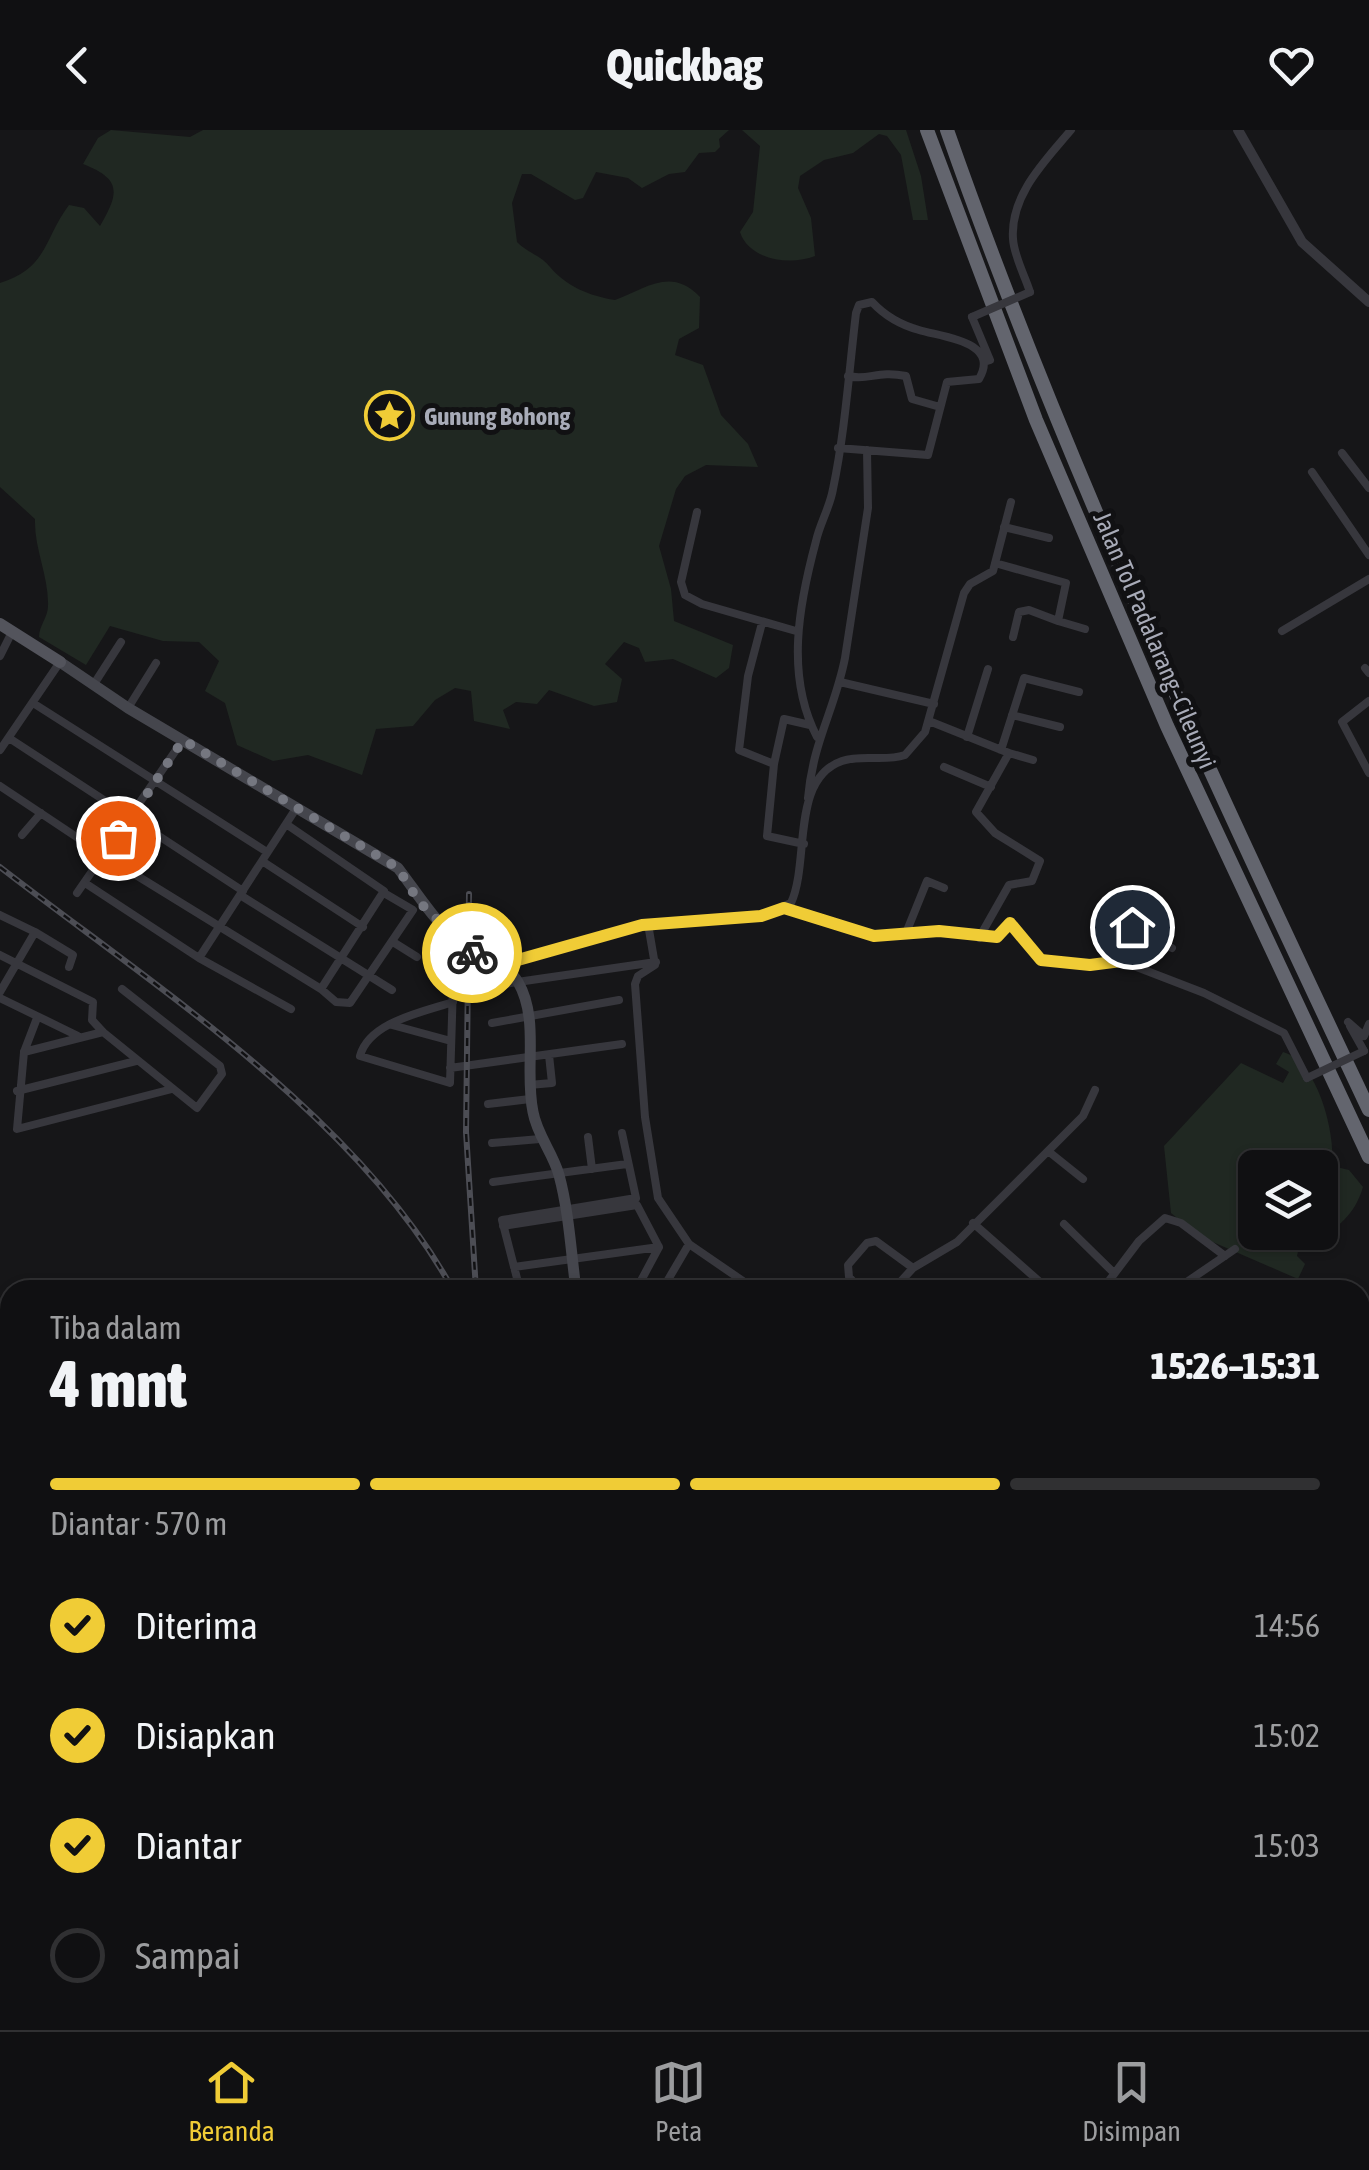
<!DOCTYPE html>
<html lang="id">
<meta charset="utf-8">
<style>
:root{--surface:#101012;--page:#1e1e20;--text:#f1f3f6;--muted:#9c9d9f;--line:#303032;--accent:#f0cc36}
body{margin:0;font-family:"Asap Condensed",sans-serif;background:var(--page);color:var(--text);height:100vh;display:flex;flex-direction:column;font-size:38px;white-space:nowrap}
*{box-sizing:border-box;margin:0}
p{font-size:32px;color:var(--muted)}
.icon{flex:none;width:55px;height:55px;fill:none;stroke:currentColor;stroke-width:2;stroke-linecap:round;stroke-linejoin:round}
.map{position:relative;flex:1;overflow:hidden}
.drawer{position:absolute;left:0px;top:1150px;width:1370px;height:750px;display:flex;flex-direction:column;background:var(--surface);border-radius:30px 30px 0 0;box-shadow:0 2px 8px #0004,0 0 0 2px var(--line)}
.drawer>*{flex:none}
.buttons{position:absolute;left:1238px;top:1020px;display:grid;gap:20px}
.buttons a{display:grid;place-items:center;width:100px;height:100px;border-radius:15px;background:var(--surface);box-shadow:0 2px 8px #0004,0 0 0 2px var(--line);font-size:50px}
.pin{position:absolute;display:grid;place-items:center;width:85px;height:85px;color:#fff;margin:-42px;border:5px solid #fff;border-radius:50%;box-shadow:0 2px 10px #0007}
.courier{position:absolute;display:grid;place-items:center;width:100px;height:100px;margin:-50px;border:8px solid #f0cc36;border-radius:50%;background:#fff;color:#222;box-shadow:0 2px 12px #0007}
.head em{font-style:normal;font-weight:800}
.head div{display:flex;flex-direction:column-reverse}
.head{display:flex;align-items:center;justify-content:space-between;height:170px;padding:0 50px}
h1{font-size:65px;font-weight:800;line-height:75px}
.bar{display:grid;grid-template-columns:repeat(4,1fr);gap:15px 10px;align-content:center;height:120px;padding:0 50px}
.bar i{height:12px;border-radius:8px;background:var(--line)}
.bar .active{background:var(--accent)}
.bar p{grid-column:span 4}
ol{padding:0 50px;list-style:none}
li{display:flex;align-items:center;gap:30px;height:110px}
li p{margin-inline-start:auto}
li .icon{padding:10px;border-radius:50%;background:var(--accent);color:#111;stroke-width:4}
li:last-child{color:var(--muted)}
li i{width:55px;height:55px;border:5px solid var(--line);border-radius:50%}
header{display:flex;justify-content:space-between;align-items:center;height:130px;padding:0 50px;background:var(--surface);font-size:45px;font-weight:800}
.menu{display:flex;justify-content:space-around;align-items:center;height:140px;border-top:2px solid var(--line);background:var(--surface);font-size:28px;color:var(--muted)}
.menu a{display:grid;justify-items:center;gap:5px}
.menu .active{color:var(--accent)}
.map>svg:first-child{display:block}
.built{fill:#232225}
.green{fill:#202822;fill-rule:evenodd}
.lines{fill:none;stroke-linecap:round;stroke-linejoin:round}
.stream{stroke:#2c333c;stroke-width:2.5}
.minor{stroke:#37373d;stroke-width:8}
.tertiary{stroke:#37373d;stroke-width:10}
.secondary{stroke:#45464d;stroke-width:11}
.primary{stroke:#53545c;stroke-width:12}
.trunk{stroke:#5b5c65;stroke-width:12}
.motorway{stroke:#63656e;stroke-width:14}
.rail-casing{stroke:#4c4d54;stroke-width:6}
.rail{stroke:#111113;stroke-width:2.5;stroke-dasharray:8;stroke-linecap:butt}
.minor-bridge{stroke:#37373d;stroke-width:8}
.done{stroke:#757780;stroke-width:10;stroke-dasharray:0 18}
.route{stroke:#f0cc36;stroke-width:12}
.labels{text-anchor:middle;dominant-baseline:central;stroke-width:10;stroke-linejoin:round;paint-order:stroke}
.poi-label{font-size:25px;font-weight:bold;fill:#a8abb8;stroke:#111113;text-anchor:start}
.street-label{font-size:25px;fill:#a8abb8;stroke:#111113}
</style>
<header><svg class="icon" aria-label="back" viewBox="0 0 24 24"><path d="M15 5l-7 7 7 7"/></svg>Quickbag<svg class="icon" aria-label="heart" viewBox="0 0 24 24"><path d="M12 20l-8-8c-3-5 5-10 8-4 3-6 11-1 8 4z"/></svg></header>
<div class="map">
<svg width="1369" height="1900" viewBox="0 0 1369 1900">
<rect width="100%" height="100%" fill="#161618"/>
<path class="built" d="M750 1890H1004L1015 1900H762Z"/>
<path class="green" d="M111 0 190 7 203 0H729L719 9 720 17 715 22 699 23 685 42 669 44 642 58 628 48 596 42 583 68 575 70 531 44H522L512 73 517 112C526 122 542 126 550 137 566 156 589 166 615 170 645 159 671 136 700 167L699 198 679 209 675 225 703 235 721 285 748 314 758 337 706 335 685 346 676 359 659 416 671 459 674 491 733 515 729 538 716 548 673 529 645 532 639 518 624 512 605 534 622 549 617 572 594 576 549 560 537 574 516 572 503 580 510 599 474 591 471 561 455 558 435 570 413 596 376 599 362 645 308 625 273 631 237 615 225 573 205 561 219 531 199 512 163 511 110 496 86 535 39 507C39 496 48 487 48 476 49 446 34 419 35 389L0 357V153C48 138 44 108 69 75L84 78 100 96C120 62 121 49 83 34L98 8Z
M742 0H906L921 46 928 90H913L901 25 887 6 879 4 853 23 824 30 800 46 798 58 811 88 815 126C790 136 749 130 740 102L753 82 760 16Z
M1283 922C1318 932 1336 1004 1332 1036L1349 1040 1363 1057C1354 1087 1338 1095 1315 1115L1300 1112 1297 1126 1305 1134 1298 1149 1199 1106 1171 1083 1164 1016 1241 933 1283 953 1289 942 1276 934ZM1255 1038H1320V1102H1255Z"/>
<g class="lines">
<path class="stream" d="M0 1677 10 1696
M411 1890 420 1900"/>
<path class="minor" d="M1030 162C1025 146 1014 126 1013 109 1010 65 1045 31 1071 0
M972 187 990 230 984 232
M848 246C869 251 877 240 906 246L912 269 940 277
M1342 323 1369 358
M1312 342 1369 425
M697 382 681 452 685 465 702 474 796 501
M1004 397 1049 408
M995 433 1066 453 1058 491 1029 480 1019 482 1013 507
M1058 491 1085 499
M762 493 748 546 739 620 774 634 767 706 804 714
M1282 501 1369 449
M0 526 12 502
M1365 538 1369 543
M840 552 934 574
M94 554 121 512
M1369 571 1342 592 1369 643
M33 573 267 722
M128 578 156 533
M1012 585 1060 597
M929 591 1009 623 976 682 995 703 1040 731 1032 751 1009 755 979 808
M817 607C785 546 799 474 816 411 820 393 830 377 833 359 845 302 849 241 856 183L859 175 872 172C885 186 901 195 919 200 941 207 1001 211 979 249L947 252 928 325 838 318
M967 607 988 539
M9 608 243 761
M0 620 60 532
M1001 620 1024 548 1079 562
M1009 623 1033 630
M774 634 784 589 810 595
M944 637 991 657
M0 656 105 726 321 859 384 761 286 694
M808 668C813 611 835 579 845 528L868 378 867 320
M22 705 41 683
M262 731 363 797
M85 753 199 828 291 879
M77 763 183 610
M240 765 392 860
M785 778 874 806 939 801 992 808 1010 793 1041 830 1090 835 1121 831 1204 863 1284 903 1307 948
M0 785 35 802 0 862
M648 794 655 835 638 846 635 854 645 987 658 1068 689 1114 756 1160
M35 802 73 825 69 837
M906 803 927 751 944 758
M393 812 417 827
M0 825 93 872 92 890 103 902 197 978 222 944 220 936 122 859
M199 828 297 677
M1121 831 1128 796 1172 818
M501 835 642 795 761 786 791 773C810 732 790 649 842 631 863 624 884 632 905 625L925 602 964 463 970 454 993 441 1011 372
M490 856 656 832
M321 859 336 872 350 873 413 780 384 763
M0 868 78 906
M453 872C423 882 369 892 360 926L450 953 453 855
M37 888 24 922 17 999 172 959
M1348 892 1364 906 1369 894
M492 893 619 870
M392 895 451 911
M1350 896 1364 921
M24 922 103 902
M450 938 622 914
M529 955 552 953 549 925
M17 961 136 931
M488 974 530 969
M588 1007 592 1039
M492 1013 540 1009
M1048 1021 1083 1049
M493 1052 627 1034
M973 1093 1049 1160
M1064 1094 1114 1143
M503 1096 637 1075 659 1117 636 1160
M514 1137 659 1117
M1111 1148 1123 1160
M520 1160 502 1090 636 1068 622 1003
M662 1160 689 1114
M861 1160 849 1147 848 1135 867 1113 876 1111 913 1138
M893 1160 913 1138 957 1112 1083 986 1095 960
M1102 1160 1139 1111 1165 1088 1181 1093 1225 1126
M1175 1160 1235 1119
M0 1221 10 1196
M0 1312 9 1320
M0 1357V1356
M1368 1420H1369
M1360 1556 1369 1568
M0 1718 10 1716
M1360 1770 1369 1760
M0 1785 10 1795
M0 1830 10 1818
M0 1847 10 1860
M1360 1887 1369 1894
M69 1890 81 1900
M105 1890 115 1900
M250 1890 272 1900
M397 1890 409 1900
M599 1890 602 1900
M1154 1890 1167 1900
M1271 1890 1281 1900
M0 1898 1 1900
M136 1900 138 1890
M196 1900 197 1890
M348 1900 355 1890
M516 1900 529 1890
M708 1900 716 1890
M1040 1900 1049 1890
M1301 1900 1311 1890"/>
<path class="tertiary" d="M1238 0 1302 112 1369 172
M1360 1665 1369 1656"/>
<path class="secondary" d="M60 532 128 578 398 738C417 763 432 788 456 809 475 825 506 832 518 852 540 890 524 940 533 982 537 1005 553 1023 559 1045 569 1082 571 1122 576 1160"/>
<path class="primary" d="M0 494 60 532"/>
<path class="trunk" d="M0 1397 10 1403
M729 1890 742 1900"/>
<path class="motorway" d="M927 0 1036 290 1167 596 1369 1027
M947 0C1065 337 1217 658 1369 980"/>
<defs>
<path id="rail" d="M0 737C155 857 358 986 453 1160
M469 764 466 1002 476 1160
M601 1890 603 1900
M634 1890 636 1900"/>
</defs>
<use href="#rail" class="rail-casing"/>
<use href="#rail" class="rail"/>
<path class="minor-bridge" d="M972 187 1030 162
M1307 948 1364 921"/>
</g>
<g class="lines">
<path class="done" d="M118 708 183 610 398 738 419 772 472 823"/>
<path class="route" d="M472 823 500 835 642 795 761 786 784 778 874 806 939 801 997 807 1010 793 1041 830 1090 835 1121 831 1126 798 1132 797"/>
</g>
<defs>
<symbol id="sight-ring" viewBox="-11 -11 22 22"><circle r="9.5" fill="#111113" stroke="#f0cc36" stroke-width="1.5"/><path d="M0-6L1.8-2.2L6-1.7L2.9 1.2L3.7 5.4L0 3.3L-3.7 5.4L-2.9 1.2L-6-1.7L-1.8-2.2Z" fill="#f0cc36"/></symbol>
</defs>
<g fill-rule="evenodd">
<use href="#sight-ring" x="362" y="258" width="55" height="55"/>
</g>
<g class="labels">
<g class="poi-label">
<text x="424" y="286">Gunung Bohong</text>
</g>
<g class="street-label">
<text transform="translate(1155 510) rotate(67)">Jalan Tol Padalarang–Cileunyi</text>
</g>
</g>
</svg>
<div class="buttons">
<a><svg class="icon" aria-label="layers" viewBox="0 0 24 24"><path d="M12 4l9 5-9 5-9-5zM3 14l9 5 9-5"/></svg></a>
</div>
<div class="pin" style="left:118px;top:708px;background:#ea580c"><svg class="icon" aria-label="bag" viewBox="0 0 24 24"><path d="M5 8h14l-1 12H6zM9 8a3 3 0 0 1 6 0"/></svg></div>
<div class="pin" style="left:1132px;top:797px;background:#1f2937"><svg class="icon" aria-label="home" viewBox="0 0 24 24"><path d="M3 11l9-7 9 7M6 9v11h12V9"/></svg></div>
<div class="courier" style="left:472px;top:823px"><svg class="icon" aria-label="bike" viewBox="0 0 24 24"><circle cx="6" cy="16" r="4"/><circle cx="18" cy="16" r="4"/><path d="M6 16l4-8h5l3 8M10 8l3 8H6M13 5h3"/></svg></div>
<section class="drawer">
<div class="head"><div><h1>4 mnt</h1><p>Tiba dalam</p></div><em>15:26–15:31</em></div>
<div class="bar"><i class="active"></i><i class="active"></i><i class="active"></i><i></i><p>Diantar · 570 m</p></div>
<ol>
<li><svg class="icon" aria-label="check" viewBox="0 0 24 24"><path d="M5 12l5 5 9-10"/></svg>Diterima<p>14:56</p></li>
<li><svg class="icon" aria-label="check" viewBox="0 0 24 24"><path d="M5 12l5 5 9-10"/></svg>Disiapkan<p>15:02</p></li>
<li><svg class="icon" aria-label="check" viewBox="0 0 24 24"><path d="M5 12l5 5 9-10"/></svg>Diantar<p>15:03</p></li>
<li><i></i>Sampai</li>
</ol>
</section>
</div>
<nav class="menu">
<a class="active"><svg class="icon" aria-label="home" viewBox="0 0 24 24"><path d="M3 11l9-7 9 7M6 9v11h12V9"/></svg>Beranda</a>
<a><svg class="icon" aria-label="map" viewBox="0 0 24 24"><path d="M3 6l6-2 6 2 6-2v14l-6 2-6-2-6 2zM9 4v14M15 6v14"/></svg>Peta</a>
<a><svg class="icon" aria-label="saved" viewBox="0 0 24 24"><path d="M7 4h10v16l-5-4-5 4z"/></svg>Disimpan</a>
</nav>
